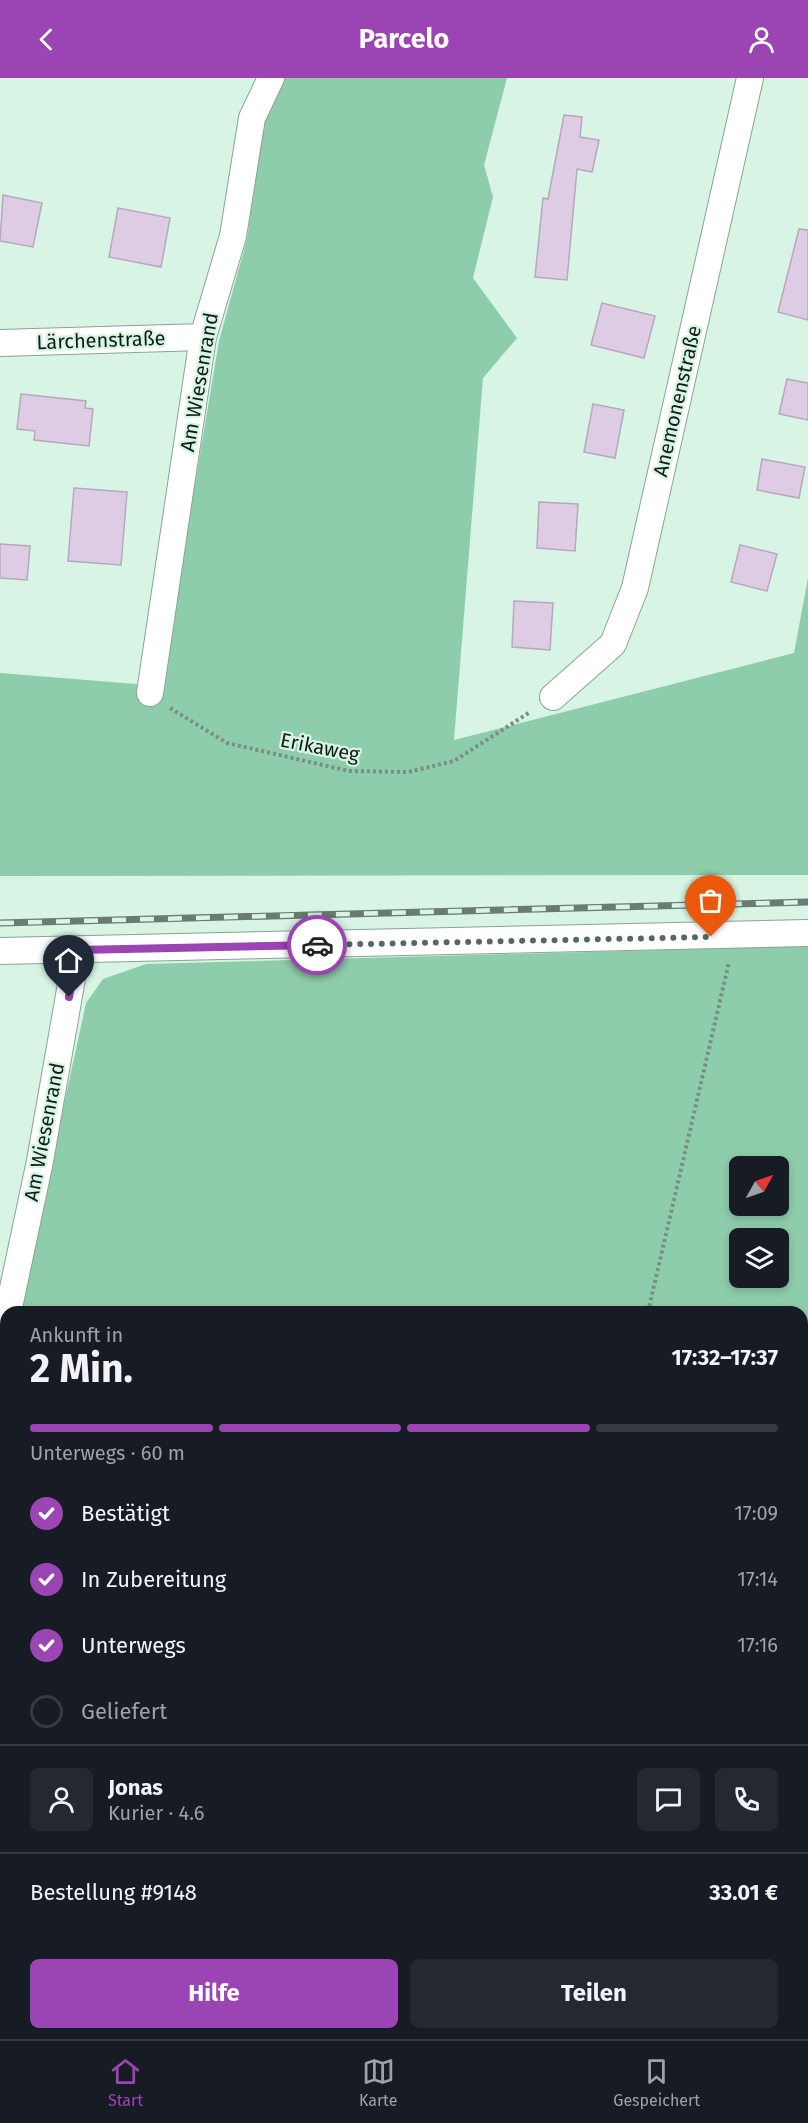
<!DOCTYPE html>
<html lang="de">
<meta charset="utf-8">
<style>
:root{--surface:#171b24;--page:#242831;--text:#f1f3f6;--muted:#9ea1a6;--line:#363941;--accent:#9a45b3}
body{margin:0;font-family:"Fira Sans",sans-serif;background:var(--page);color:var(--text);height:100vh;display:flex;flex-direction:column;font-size:22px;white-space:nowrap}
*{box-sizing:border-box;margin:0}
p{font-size:20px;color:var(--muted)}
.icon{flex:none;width:33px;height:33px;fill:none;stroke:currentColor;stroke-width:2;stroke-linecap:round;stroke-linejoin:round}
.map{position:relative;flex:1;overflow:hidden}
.sheet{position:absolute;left:0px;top:1228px;width:808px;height:734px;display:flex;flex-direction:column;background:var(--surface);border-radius:18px 18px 0 0;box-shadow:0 3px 9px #0003}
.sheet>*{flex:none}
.needle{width:39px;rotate:50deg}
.controls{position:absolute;left:729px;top:1078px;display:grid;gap:12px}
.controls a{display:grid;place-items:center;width:60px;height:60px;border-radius:9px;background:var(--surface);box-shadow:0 3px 9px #0003;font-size:30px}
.pin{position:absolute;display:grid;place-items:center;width:51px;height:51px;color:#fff;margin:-62px -26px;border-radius:50% 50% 50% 0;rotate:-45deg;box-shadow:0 0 6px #0007}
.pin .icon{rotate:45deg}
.courier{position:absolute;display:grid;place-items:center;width:60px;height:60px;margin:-30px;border:4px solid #9a45b3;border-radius:50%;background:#fff;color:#222;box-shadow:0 2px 8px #0007}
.summary em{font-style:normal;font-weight:700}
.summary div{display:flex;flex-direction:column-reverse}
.summary{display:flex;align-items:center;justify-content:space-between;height:102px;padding:0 30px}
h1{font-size:39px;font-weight:700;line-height:45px}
.bar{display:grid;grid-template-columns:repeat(4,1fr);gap:9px 6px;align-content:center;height:72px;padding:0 30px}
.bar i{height:8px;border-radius:4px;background:var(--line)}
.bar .active{background:var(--accent)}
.bar p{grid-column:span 4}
.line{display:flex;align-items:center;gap:15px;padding:0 30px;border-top:2px solid var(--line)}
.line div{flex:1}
.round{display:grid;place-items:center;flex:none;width:63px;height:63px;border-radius:9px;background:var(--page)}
ol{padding:0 30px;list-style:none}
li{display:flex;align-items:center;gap:18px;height:66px}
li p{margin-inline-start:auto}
li .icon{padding:6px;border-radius:50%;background:var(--accent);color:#fff;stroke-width:4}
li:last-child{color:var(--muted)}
li i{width:33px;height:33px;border:3px solid var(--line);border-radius:50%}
.button{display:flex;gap:12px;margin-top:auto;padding:12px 30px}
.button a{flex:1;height:69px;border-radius:9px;background:var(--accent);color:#fff;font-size:24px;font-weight:700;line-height:69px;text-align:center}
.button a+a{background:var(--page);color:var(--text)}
header{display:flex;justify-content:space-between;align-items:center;height:78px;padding:0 30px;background:var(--accent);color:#fff;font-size:27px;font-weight:700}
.tab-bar{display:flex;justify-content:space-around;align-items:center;height:84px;border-top:2px solid var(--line);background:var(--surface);font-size:16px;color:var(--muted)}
.tab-bar a{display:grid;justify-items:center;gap:3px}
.tab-bar .active{color:var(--accent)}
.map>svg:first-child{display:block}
.green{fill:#8ecdac;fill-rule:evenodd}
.building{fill:#decce4;stroke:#b8a7bd;stroke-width:1.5}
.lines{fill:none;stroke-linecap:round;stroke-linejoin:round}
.minor-casing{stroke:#89a495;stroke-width:28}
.path{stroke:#7a8e83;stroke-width:4;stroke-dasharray:3 3;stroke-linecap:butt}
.minor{stroke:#fff;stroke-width:26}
.rail-casing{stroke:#697c72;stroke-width:7}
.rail{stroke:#d7f4e4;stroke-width:4.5;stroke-dasharray:14;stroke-linecap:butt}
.done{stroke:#57685f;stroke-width:6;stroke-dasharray:0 10.8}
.route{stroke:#9a45b3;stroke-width:8}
.labels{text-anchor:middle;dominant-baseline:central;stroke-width:4.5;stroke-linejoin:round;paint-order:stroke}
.street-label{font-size:20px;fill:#121c17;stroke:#d7f4e4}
</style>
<header><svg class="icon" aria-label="back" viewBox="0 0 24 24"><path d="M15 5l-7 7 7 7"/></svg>Parcelo<svg class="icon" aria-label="person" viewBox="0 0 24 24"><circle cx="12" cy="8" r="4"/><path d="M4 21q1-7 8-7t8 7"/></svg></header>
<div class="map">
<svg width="808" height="1961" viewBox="0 0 808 1961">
<rect width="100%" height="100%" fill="#d7f4e4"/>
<path class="green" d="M285 0H507L484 87 493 119 473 200 517 260 483 300 454 662 794 575 808 500V797L0 798V595L161 608 219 263 247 161 264 43Z
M808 868V1539L802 1537V1234H19L86 925 103 901 146 886ZM740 1089H778V1128H740ZM740 1161H778V1200H740Z
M6 1293V1956H542L541 1961H0V1321Z"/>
<path class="building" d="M564 37 582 39 580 59 599 62 592 94 577 91 567 202 535 199 543 120 548 121Z
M3 117 42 125 33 169 0 163Z
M118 130 170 140 161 189 109 179Z
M799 151 808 152V242L778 234Z
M602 225 655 238 644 280 591 267Z
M787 301 808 305V342L779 336Z
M21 316 86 323 85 330 93 331 89 368 34 362 35 353 17 351Z
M593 326 624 332 615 380 584 374Z
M762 381 805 389 799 420 757 412Z
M74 410 127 414 121 487 68 483Z
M539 424 578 426 575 473 537 470Z
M0 466 30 468 27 502 0 500Z
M740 467 777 476 767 513 731 504Z
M514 523 553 525 550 572 512 569Z"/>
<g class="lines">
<defs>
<path id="minor" d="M0 265 203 259
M150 615 203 259 233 158 252 40 271 0
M553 619 613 566 635 510 750 0
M0 873 808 855
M8 1234 40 1083 77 872
M0 1270 6 1242
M802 1922 808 1901
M792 1961 794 1956"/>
</defs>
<use href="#minor" class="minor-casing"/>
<path class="path" d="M170 630 227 665 349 693 408 694 454 683 530 634
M648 1234 729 884
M519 1961 520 1956"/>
<use href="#minor" class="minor"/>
<defs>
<path id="rail" d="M0 845 808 824"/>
</defs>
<use href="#rail" class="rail-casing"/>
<use href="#rail" class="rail"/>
</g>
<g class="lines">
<path class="done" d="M317 867 711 859"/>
<path class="route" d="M69 919 77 872 317 867"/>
</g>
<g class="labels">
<g class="street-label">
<text transform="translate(101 262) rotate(-2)">Lärchenstraße</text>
<text transform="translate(199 304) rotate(-80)">Am Wiesenrand</text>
<text transform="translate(677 323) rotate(-77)">Anemonenstraße</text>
<text transform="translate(320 669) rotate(11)">Erikaweg</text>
<text transform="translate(44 1054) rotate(-79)">Am Wiesenrand</text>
</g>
</g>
</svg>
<div class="controls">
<a><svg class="needle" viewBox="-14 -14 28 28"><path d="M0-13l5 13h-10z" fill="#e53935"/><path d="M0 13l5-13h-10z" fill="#9ea1a6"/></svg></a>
<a><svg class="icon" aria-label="layers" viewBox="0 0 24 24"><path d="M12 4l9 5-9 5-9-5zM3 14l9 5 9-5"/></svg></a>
</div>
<div class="pin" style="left:711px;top:859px;background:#ea580c"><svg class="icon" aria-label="bag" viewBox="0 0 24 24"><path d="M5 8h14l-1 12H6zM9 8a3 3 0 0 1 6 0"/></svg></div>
<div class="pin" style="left:69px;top:919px;background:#1f2937"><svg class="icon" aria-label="home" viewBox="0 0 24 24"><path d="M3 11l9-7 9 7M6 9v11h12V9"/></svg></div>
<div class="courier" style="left:317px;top:867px"><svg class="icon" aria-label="car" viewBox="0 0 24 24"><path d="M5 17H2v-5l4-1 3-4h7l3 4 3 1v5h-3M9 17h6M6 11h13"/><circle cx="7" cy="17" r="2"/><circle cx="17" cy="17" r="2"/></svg></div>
<section class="sheet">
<div class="summary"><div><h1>2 Min.</h1><p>Ankunft in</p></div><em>17:32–17:37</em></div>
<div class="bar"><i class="active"></i><i class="active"></i><i class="active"></i><i></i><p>Unterwegs · 60 m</p></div>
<ol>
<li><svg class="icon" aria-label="check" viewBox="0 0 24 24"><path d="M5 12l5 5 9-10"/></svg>Bestätigt<p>17:09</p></li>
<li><svg class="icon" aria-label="check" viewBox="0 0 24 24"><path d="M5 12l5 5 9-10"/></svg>In Zubereitung<p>17:14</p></li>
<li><svg class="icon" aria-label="check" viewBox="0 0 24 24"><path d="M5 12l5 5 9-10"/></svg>Unterwegs<p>17:16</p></li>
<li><i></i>Geliefert</li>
</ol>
<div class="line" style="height:108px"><a class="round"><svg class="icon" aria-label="person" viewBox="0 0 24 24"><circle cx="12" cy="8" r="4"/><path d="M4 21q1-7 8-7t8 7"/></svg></a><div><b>Jonas</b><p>Kurier · 4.6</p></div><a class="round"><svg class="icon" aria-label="chat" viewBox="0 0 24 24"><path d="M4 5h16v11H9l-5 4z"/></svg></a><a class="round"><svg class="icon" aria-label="phone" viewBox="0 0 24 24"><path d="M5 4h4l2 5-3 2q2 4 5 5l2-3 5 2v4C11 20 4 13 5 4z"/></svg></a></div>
<div class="line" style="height:78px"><div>Bestellung #9148</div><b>33.01 €</b></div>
<div class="button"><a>Hilfe</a><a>Teilen</a></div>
</section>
</div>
<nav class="tab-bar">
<a class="active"><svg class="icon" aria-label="home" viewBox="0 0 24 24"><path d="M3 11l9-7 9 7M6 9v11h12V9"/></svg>Start</a>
<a><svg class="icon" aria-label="map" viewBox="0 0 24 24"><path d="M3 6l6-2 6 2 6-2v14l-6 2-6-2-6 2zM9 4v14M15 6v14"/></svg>Karte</a>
<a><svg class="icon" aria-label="saved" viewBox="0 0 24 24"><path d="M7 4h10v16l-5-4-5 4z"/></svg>Gespeichert</a>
</nav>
